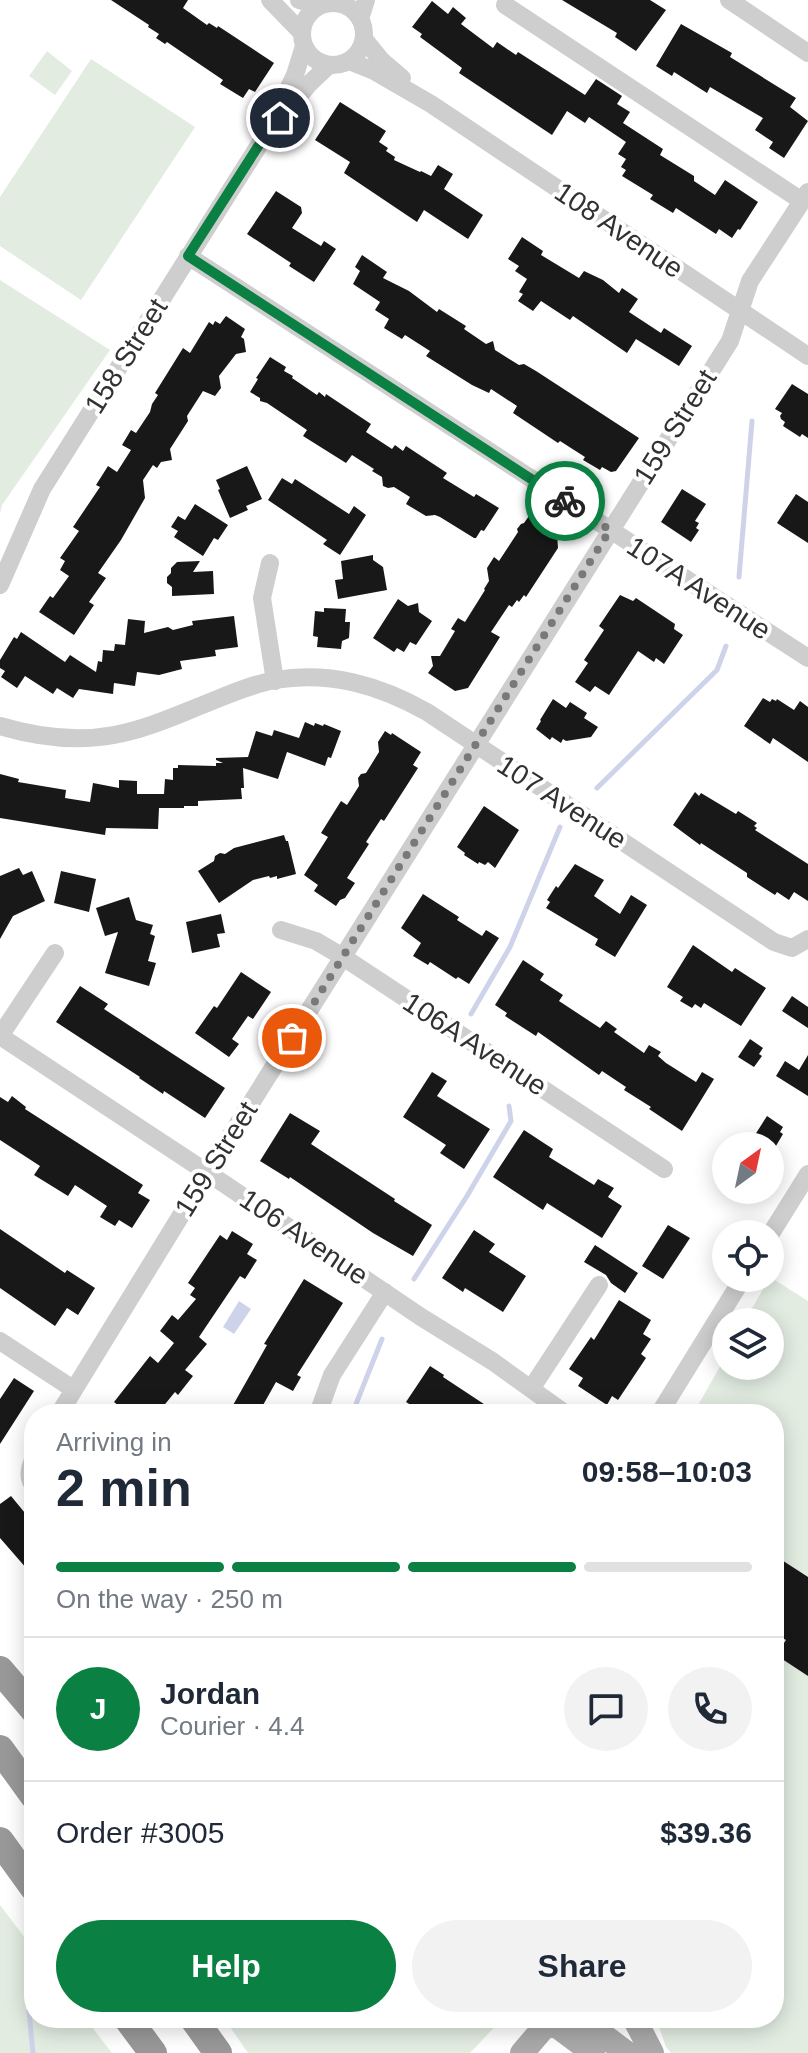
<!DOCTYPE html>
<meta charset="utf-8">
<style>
:root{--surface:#fff;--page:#f2f2f3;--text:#1f2937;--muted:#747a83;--line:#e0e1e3;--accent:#0b8043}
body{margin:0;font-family:Helvetica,sans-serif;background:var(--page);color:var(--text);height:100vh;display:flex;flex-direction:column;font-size:30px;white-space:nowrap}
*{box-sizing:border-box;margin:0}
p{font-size:26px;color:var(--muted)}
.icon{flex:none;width:44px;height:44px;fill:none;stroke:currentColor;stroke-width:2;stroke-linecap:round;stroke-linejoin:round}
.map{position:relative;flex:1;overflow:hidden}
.drawer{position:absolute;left:24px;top:1404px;width:760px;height:624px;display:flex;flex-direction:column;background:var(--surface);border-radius:32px;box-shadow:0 4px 20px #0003}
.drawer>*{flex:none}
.needle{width:52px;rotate:33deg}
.fabs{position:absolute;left:712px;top:1132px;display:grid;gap:16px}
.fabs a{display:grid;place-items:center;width:72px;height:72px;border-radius:50%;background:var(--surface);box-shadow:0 4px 20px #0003;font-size:40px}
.pin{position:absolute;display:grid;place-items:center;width:68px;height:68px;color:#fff;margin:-34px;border:4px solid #fff;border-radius:50%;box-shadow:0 2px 8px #0007}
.courier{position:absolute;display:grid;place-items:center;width:80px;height:80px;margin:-40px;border:6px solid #0b8043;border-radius:50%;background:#fff;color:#222;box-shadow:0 2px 10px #0007}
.headline em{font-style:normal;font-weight:600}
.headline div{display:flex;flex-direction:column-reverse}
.headline{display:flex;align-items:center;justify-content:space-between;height:136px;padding:0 32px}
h1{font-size:52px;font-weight:600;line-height:60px}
.bar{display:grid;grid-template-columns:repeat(4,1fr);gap:12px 8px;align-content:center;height:96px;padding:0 32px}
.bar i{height:10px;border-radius:6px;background:var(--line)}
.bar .current{background:var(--accent)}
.bar p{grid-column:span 4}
.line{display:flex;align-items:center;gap:20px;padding:0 32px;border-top:2px solid var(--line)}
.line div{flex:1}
.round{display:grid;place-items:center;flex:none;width:84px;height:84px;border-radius:42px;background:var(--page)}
.cta{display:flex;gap:16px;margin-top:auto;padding:16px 32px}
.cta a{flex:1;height:92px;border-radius:48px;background:var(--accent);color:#fff;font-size:32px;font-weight:600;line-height:92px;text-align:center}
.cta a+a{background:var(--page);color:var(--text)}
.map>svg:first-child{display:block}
.green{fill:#e2ece1}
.water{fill:#cfd3ea}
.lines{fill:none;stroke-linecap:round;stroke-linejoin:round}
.stream{stroke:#cfd3ea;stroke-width:5}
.building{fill:#181818}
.minor{stroke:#cecece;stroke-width:18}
.major{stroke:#a9a9a9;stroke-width:24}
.highway{stroke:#989898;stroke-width:28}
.done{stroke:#797979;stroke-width:8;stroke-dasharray:0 14.4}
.route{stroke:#0b8043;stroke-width:10}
.labels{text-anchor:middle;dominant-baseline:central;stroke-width:8;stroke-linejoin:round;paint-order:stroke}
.street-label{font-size:28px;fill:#313131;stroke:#fff}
</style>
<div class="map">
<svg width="808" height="2053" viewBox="0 0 808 2053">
<rect width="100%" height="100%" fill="#fff"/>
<path class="green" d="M47 51 72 71 55 95 29 76Z
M91 59 195 127 81 300 0 246V197Z
M0 280 110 350 2 505 0 514Z
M770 1277 808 1301V2053H671L666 2047 656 2018H774V1414H693L726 1356V1366H770V1322H744Z
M0 1905 34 1950V2018H85L112 2053H0Z
M224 2018H503L470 2053H248Z"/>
<path class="water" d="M239 1301 251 1309 234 1334 223 1327Z"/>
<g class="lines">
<path class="stream" d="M739 577 752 421
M597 788 717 670 726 646
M471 1014 510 947 560 827
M414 1279 467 1196 511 1121 509 1106
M352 1414 382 1339
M33 2053 29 2011 34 2001"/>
</g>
<path class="building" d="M111 0H188L183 8 207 25 209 23 217 28 218 26 274 63 255 92 249 89 243 98 220 84 223 80 186 55 167 42 165 44 156 38 159 34 148 27 149 25Z
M562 0H650L666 10 636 51 615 37 617 33Z
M432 1 448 14 453 7 466 18 461 24 493 48 497 42 516 55 518 52 585 95 596 79 622 96 617 104 630 112 623 123 663 149 660 155 694 176V181L715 195 725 180 758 202 740 230 738 229 732 238 719 229 716 234 676 208 673 213 650 199 653 195 622 176 626 170 621 167 626 159 618 154 626 142 589 117 585 123 567 111 552 135 459 73 462 68 420 37 422 34 412 27Z
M681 24 732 53 730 57 796 98 790 107 808 121 784 158 769 148 773 142 755 130 763 118 710 87 707 93 674 72 672 76 656 66Z
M340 102 386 131 379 142 388 148 386 151 395 157 394 160 420 172 421 171 431 176 438 165 453 174 444 189 483 215 468 239 424 210 417 222 344 173 350 162 315 140Z
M276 191 301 207 302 213 292 228 321 246 324 241 336 249 314 282 289 266 291 263 247 234Z
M522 237 543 251 541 255 579 278 584 271 603 280 619 293 622 288 638 299 629 312 661 333 664 328 692 346 679 366 636 339 627 353 573 316 570 320 541 301 533 311 518 301 523 294 519 292 527 279 515 271 519 266 508 259Z
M362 255 387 272 383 278 409 291 437 312 439 309 466 326 464 329 486 344 493 341 495 350 519 365 524 364 536 371 639 438 616 471 611 472 602 467 600 470 583 460 585 457 560 441 558 443 513 413 517 406 491 389 489 393 472 385 426 356 430 351 405 335 402 339 384 328 389 319 375 310 380 302 353 284 360 271 355 267Z
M226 316 245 329 241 337 244 339 246 352 236 354 219 376 221 388 215 396 203 391 187 416 188 421 170 449 172 460 161 462 157 468 153 465 143 480 145 498 121 540 98 573 106 578 89 602 94 605 74 635 39 612 50 596 53 598 69 576 60 570 65 561 60 558 79 531 73 527 100 487 96 485 108 466 117 472 131 450 122 445 131 430 136 433 150 412 152 404 158 395 155 393 183 348 190 353 209 322 213 325 215 321 220 324Z
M270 357 286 367 284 371 293 376 292 378 317 395 319 392 325 397 326 394 371 424 366 432 392 449 395 445 403 451 406 446 447 473 443 478 474 497 476 494 499 508 484 531 481 530 476 538H474L440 517 435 515 426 516 406 504 410 497 394 487 388 488 383 486 382 477 372 471 374 469 352 455 346 463 303 436 307 430 267 403 260 401V398L250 392 258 379 256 378Z
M792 384 808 394V438L802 434 800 437 783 426 785 422 781 419 780 416 782 413 775 409Z
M247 466 262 499 246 506 248 510 230 518 218 490 220 489 216 480Z
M282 478 292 484 295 479 349 514 354 506 366 515 340 555 323 544 327 540 268 500Z
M682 489 706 504 695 521 699 523 696 528 699 530 691 542 661 522Z
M796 494 808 502V543L777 523Z
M195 504 228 525 218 540 214 538 203 556 174 537 178 531 171 527 178 516 185 520Z
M529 516 557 534 558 548 526 597 524 595 519 602 517 600 512 607 509 605 491 632 500 637 468 688 455 691 428 673 433 666 431 656H440L455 631 451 629 458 618 465 622 485 590 484 589 489 581 487 568 494 557 499 561 518 532 517 529 521 524 524 523Z
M373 555V560L383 567 387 590 338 599 335 580 343 579 341 561Z
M200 561 193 572 213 571 214 594 172 596V587L167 583V577L171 573V568L177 562Z
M620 595 633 601 636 598 675 624 674 629 683 635 664 664 656 658 654 662 638 651 609 695 595 686 590 692 575 682 588 663 584 660 604 630 599 626Z
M398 599 408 606 418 603 419 612 432 621 416 645 410 642 404 652 397 648 394 652 373 638Z
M324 608 346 609 345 622H350L349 638 342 641 341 649 317 647 318 637 313 636 315 611 324 612Z
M234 616 238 647 215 650 216 656 180 661 182 669 159 675 137 672 135 686 114 683 113 694 79 689 73 698 57 688 53 694 25 676 17 688 1 677 5 671 0 668V660L14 637 17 639 21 632 65 662 70 655 96 672 98 661 102 662 103 650 114 651 115 644 125 645 128 619 145 621 144 633 168 627 173 630 193 625 192 621Z
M763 698 770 702 772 699 776 701 777 699 794 710 800 701 808 707V762L773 738 770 744 744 726Z
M553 699 566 708 570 702 587 713 584 718 598 727 591 737 566 741 563 739 561 743 552 737 550 740 536 729 541 721 540 720Z
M305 722 314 726 315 723 323 726 324 724 341 731 331 758 328 757 325 766 287 752 278 779 243 768 244 788H241L242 799 198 801V806H184V808H159L158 829 106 828 105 835 0 818V774L19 779 18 782 66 790 65 798 90 802 93 783 119 788V780L137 781V794H164L165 779 173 780V768H178V765L216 766V763H223L216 760V758L248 757 256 731 272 736 274 730 299 738Z
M385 731 391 735 392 733 421 752 413 765 418 768 384 821 381 819 366 842 369 844 347 878 355 883 345 898 340 900 336 906 314 891 318 885 304 875 328 837 321 833 341 801 347 805 359 786 358 778 361 774 366 773 379 752 378 742Z
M695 792 699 796 701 793 736 814 738 811 757 823 754 826 757 828 755 830 808 864V901L794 892 789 900 777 892 775 895 747 877V873L701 843 700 845 673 825Z
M484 806 519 830 495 868 488 862 485 865 479 862 478 864 464 855 465 853 457 847Z
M284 835 286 841H288L296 874 277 879V876L270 878 269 876 253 880 219 903 198 871 214 861 215 856 220 853 225 854 234 848Z
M575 864 604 880 594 896 620 914 631 895 647 905 615 957 595 945 598 939 546 908 550 902 547 900 556 886 558 888Z
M19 868 23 875 32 871 45 901 13 916 0 939V876Z
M61 871 96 879 89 912 54 903Z
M423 894 459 917 457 920 482 936 486 930 499 938 469 984 458 977 456 979 430 962 428 965 413 956 421 943 401 928Z
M129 897 136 920 153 925 150 934 155 936 148 961 156 963 149 986 105 973 118 932 105 936 96 908Z
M221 914 225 933 217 934 220 947 192 953 186 922Z
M693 945 732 972 735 968 766 988 741 1026 704 1003 701 1008 695 1004 692 1008 680 1001 683 997 667 987Z
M523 960 544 974 540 980 563 995 559 1001 600 1028 606 1021 617 1029 614 1032 644 1053 649 1045 661 1052 658 1056 666 1063 696 1082 702 1072 714 1079 682 1131 649 1109 651 1107 624 1090 626 1087 602 1071 599 1075 538 1032 536 1036 505 1016 507 1013 495 1005Z
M241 972 271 992 253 1019 248 1016 232 1039 239 1044 229 1057 195 1033 214 1006 217 1008Z
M80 986 108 1004 104 1009 225 1088 205 1118 164 1091 163 1094 139 1078 140 1077 56 1022Z
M792 996 808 1007V1028L782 1011Z
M750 1039 763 1048 759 1054 762 1056 754 1067 738 1057Z
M808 1055V1096L776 1076 785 1061 799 1070Z
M432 1072 447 1081 437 1096 490 1129 464 1169 440 1153 446 1145 403 1117Z
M12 1096 26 1107 25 1109 143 1185 138 1193 150 1200 132 1228 119 1220 115 1226 100 1217 107 1206 75 1185 68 1196 34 1175 40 1166 0 1140V1097L8 1102Z
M290 1113 320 1131 311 1144 395 1199 394 1201 432 1225 413 1256 373 1233 290 1177 289 1179 260 1161Z
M767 1116 783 1127 780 1132 783 1134 773 1151 770 1149V1146H765L753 1138Z
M524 1130 553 1149 549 1157 594 1185 598 1179 614 1188 608 1197 622 1206 602 1238 547 1203 543 1210 493 1177Z
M668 1225 690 1238 663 1279 642 1266Z
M0 1229 65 1273 67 1270 95 1288 78 1315 67 1308 55 1326 0 1288Z
M474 1230 495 1244 489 1252 526 1276 503 1312 465 1288 463 1292 442 1278Z
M232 1231 253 1244 247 1254 257 1260 245 1279 240 1276 199 1337 207 1344 185 1370 193 1376 178 1395 175 1392 157 1414H129L114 1402 150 1356 158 1363 174 1343 160 1331 172 1315 178 1320 196 1299 190 1295 195 1288 188 1283 220 1235 227 1240Z
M595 1245 638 1273 625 1293 611 1283 606 1275 584 1262Z
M304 1279 343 1303 297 1375 301 1377 293 1391 276 1382 258 1414H228L267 1345 264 1344Z
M619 1300 651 1320 643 1334 651 1339 641 1354 646 1358 618 1400 612 1396 607 1405 578 1386 583 1378 569 1369 591 1337 594 1340Z
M430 1366 444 1375 443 1377 499 1414H425L406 1402Z
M14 1378 34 1391 0 1444V1399Z
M11 1496 34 1524V1577L0 1538V1504Z
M774 1555 808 1577V1676L776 1655 786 1640 774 1633Z"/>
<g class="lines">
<path class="minor" d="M270 0 302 33
M299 0 318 6
M729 0 808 53
M302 34a31 31 0 1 1 62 0a31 31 0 1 1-62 0Z
M505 5 802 201
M360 19 366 0
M364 39 381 60 402 78
M349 61 374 71 431 104 808 356
M284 114 309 84 329 65
M188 256 808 658
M270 563 262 598 275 681
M0 585 42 489 266 134 295 75 304 46
M0 726C37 737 76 742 114 735 142 730 168 719 195 708 221 698 248 685 275 680 330 671 379 685 427 712L774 942 792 948 808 939
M281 930 316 941 343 957 664 1169
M0 1036 226 1185 421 1317 492 1361 566 1414
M0 1036 55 953
M770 1235 808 1174
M0 1341 73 1389
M531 1389 599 1285
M59 1414 207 1173 730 341 750 281 808 192
M314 1414 320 1408 332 1375 385 1292
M659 1414 743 1278
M34 1458C29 1468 27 1478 34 1486"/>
<path class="major" d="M580 2018 627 2053
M634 2018 652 2053
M550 2021 593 2053
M522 2053 552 2018"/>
<path class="highway" d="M0 1670 34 1710
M0 1749 34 1796
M0 1841 34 1888
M127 2018 153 2053
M193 2018 218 2053"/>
</g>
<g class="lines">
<path class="done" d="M292 1038 610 530 565 501"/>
<path class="route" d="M280 118 266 134 188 256 565 501"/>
</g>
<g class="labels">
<g class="street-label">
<text transform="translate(619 230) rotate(34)">108 Avenue</text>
<text transform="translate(126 356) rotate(-58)">158 Street</text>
<text transform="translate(675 427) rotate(-58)">159 Street</text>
<text transform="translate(699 588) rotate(33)">107A Avenue</text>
<text transform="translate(562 802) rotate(33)">107 Avenue</text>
<text transform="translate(475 1044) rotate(33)">106A Avenue</text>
<text transform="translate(216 1159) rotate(-58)">159 Street</text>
<text transform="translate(304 1237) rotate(34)">106 Avenue</text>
</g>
</g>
</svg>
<div class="fabs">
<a><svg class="needle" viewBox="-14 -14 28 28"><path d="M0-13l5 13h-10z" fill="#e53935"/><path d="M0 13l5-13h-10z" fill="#747a83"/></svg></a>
<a><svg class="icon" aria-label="locate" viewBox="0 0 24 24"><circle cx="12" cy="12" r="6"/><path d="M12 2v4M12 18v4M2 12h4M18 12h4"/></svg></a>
<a><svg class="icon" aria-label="layers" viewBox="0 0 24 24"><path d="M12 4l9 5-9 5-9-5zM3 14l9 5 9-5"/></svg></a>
</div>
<div class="pin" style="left:292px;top:1038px;background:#ea580c"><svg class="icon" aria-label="bag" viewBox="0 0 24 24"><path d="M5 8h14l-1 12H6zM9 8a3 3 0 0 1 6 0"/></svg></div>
<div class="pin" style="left:280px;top:118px;background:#1f2937"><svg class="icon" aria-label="home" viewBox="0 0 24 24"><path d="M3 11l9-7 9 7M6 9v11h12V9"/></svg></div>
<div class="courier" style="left:565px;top:501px"><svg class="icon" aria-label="bike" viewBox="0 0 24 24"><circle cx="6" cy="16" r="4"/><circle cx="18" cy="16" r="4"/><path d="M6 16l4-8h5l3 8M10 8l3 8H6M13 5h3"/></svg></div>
<section class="drawer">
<div class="headline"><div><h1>2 min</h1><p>Arriving in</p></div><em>09:58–10:03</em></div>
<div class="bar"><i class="current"></i><i class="current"></i><i class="current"></i><i></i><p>On the way · 250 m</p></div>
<div class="line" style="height:144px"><b class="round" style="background:var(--accent);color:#fff">J</b><div><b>Jordan</b><p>Courier · 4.4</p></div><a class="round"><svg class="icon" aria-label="chat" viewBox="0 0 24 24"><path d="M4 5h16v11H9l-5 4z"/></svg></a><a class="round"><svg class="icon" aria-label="phone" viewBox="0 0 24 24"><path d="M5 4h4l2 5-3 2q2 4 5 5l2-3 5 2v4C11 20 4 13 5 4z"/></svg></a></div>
<div class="line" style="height:104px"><div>Order #3005</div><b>$39.36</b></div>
<div class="cta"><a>Help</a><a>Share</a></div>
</section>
</div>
